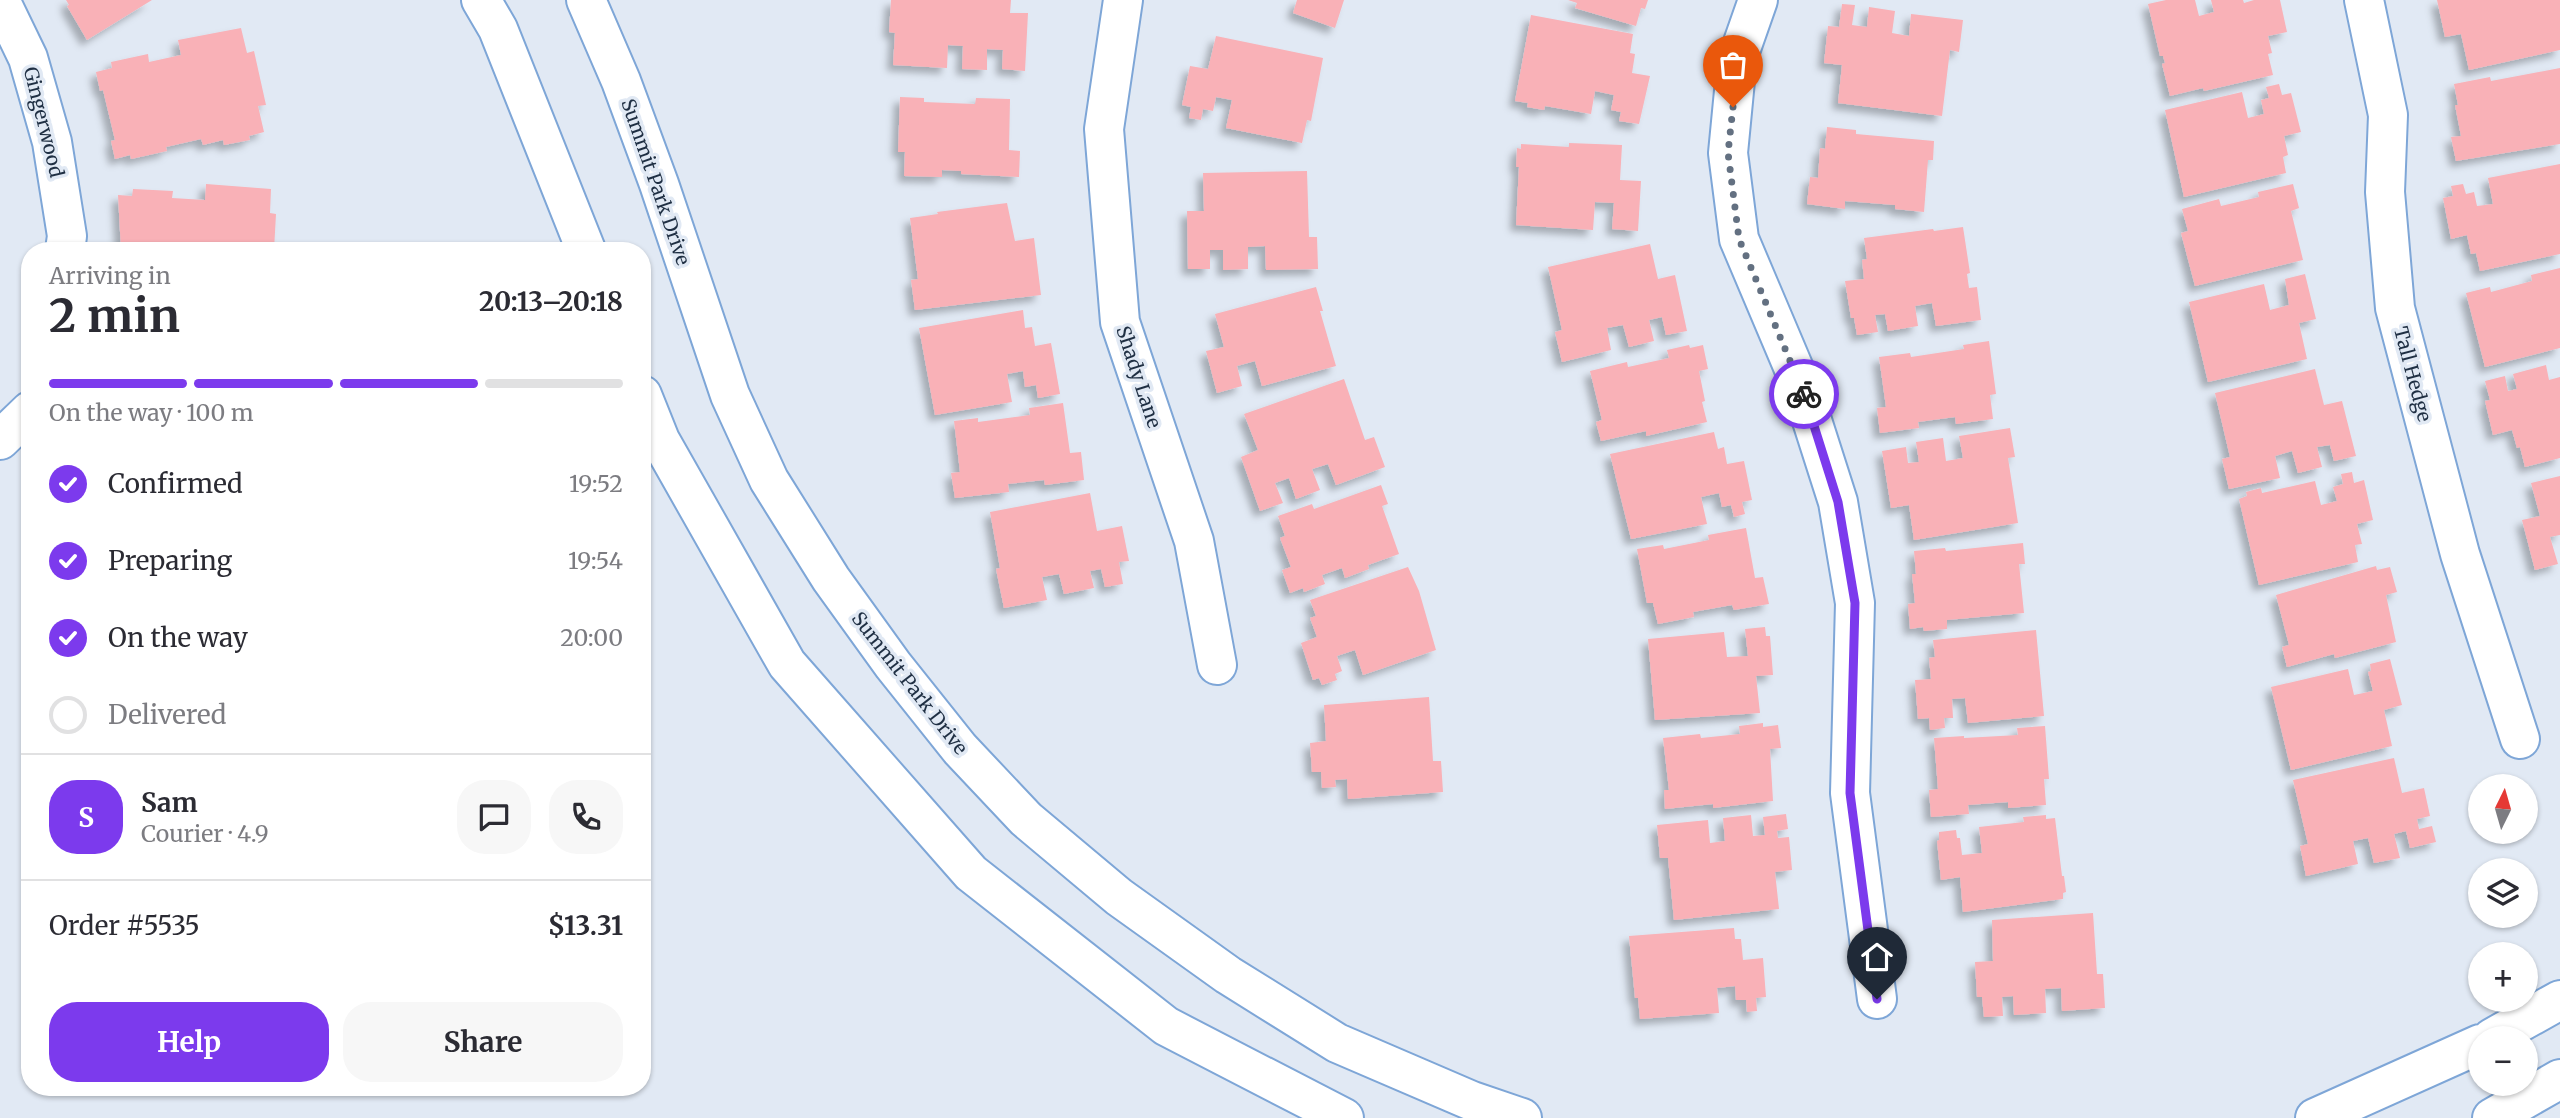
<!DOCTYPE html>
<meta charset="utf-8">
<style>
:root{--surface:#fff;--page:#f7f7f7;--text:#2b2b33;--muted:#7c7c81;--line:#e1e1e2;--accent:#7c3aed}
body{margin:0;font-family:Merriweather,serif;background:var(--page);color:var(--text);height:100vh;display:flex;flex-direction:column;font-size:26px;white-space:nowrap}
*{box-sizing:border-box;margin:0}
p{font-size:23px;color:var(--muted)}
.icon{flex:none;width:38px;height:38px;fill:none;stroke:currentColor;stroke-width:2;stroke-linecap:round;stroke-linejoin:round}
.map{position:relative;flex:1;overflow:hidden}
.panel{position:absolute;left:21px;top:242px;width:630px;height:854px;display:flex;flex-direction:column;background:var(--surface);border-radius:28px;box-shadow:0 2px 5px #0004}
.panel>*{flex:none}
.needle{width:46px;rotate:5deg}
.fabs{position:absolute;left:2468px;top:774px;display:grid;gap:14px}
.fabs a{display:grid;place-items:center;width:70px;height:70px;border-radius:50%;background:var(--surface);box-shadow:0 2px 5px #0004;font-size:35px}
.pin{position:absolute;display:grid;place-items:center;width:60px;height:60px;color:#fff;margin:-72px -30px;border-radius:50% 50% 50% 0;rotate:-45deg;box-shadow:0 0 7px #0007}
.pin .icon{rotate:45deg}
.courier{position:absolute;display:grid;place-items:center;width:70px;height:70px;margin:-35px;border:5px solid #7c3aed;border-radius:50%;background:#fff;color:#222;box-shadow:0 2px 9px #0007}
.overview em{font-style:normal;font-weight:700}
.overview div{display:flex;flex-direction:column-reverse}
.overview{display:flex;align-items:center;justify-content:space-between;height:119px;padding:0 28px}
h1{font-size:46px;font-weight:700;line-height:52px}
.bar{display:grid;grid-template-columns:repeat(4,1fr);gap:10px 7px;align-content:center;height:84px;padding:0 28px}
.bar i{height:9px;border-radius:5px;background:var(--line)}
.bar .active{background:var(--accent)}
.bar p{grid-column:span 4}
.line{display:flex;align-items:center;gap:18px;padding:0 28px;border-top:2px solid var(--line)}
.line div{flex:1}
.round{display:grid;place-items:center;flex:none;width:74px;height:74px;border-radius:28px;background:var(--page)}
ol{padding:0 28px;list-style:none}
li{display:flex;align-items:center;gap:21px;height:77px}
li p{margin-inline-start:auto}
li .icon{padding:7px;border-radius:50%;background:var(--accent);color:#fff;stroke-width:4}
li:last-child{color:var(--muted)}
li i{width:38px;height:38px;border:4px solid var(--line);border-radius:50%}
.action{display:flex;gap:14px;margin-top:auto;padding:14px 28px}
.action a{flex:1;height:80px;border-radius:28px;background:var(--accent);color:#fff;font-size:28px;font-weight:700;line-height:80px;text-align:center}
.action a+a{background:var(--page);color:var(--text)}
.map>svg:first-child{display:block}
.building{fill:#f9b1b7;filter:url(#shadow)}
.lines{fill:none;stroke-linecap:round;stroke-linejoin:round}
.minor-casing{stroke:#7ea6d7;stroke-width:42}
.minor{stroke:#fff;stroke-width:38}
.done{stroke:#637081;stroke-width:7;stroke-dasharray:0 12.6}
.route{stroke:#7c3aed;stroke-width:9}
.labels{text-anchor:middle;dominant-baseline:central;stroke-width:7;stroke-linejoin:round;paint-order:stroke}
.street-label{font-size:19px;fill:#1f2f43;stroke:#e1e9f4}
</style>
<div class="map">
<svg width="2560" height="1118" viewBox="0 0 2560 1118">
<defs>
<filter id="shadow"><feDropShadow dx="-6" dy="6" stdDeviation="3.5" flood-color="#0004"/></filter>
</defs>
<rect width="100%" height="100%" fill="#e1e9f4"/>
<path class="building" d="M66 0H152L87 40 67 6 69 5Z
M891 0H1011L1010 13H1028L1025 71 1002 69 1003 50 987 49V70L962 69 963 46 948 45 947 68 893 65 895 33 889 32Z
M1297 0H1344L1335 28 1293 13Z
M1568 0H1648L1645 9 1641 8 1636 26 1575 8 1577 3Z
M2166 0H2195L2199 16 2214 12 2211 0H2243L2244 3 2254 0H2280L2287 32 2268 36 2272 53 2268 54 2273 75 2204 91 2203 88 2170 96 2162 64 2165 63 2163 56H2160L2148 4Z
M2437 0H2560V50L2469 70 2461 34 2445 37Z
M1842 4 1855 5 1852 25 1867 27 1869 7 1895 11 1892 33 1909 36 1911 14 1963 20 1959 52 1950 50 1942 116 1838 103 1842 65 1824 63 1828 26 1839 27Z
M1531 15 1633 34 1630 53 1635 54 1632 73 1650 76 1639 124 1619 121 1621 112 1611 110 1614 95 1595 91 1591 114 1545 106 1544 110 1527 107 1528 103 1515 101Z
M241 28 247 53 254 51 266 105 258 106 264 132 249 136 250 140 224 145 223 140 203 145 201 139 166 147 167 151 131 159 130 155 115 159 111 141 115 140 103 90 100 91 96 72 112 68 111 62 148 54 149 62 181 55 178 40Z
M1216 36 1323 58 1311 121 1307 120 1302 143 1226 128 1232 100 1216 97 1213 111 1203 109 1201 120 1189 118 1191 107 1182 105 1190 66 1208 69Z
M2560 68V144L2456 161 2451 137 2461 136 2455 105H2458L2454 84 2490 77 2491 81Z
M2279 84 2282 95 2291 93 2301 132 2284 136 2288 155 2283 157 2286 173 2184 197 2165 110 2242 92 2248 118 2264 114 2261 100 2269 98 2266 87Z
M900 97 924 98V102L975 104 976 98 1010 99 1009 150 1020 151 1019 177 961 174V171L942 170V177L904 176 905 152H898Z
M1827 127 1856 130V134L1934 141 1933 160H1928L1924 212 1895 209V205L1845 201V209L1807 204 1810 177 1818 178 1820 148 1825 149Z
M1569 143 1622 145 1620 180 1641 181 1638 231 1612 229 1614 203 1595 202 1593 230 1516 225 1519 167H1516L1517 148 1521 149V144L1569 147Z
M2560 164V254L2480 271 2476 253 2471 254 2467 235 2451 239 2443 198 2453 196 2451 186 2463 184 2466 194 2474 192 2477 206 2493 204 2488 178Z
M1307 171 1309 237H1317L1318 269 1266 270 1265 246 1248 247V269L1223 270V250H1210V269H1188L1187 211H1204L1203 173Z
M206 184 271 189 270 213 276 214 274 250H121L118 195 132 196 133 189 173 191 172 198 205 200Z
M2293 184 2299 208 2291 211 2303 260 2195 286 2181 233 2188 231 2182 209 2219 199 2221 206 2259 197 2258 192Z
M1007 203 1015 241 1034 238 1041 295 915 310 911 280 918 279 910 218 938 214 937 212Z
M1963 227 1970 273 1967 274 1969 288 1977 287 1981 320 1936 326 1932 303 1915 306 1918 326 1888 331 1885 314 1875 315 1878 332 1857 335 1854 318H1851L1845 281 1864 279 1862 260 1867 259 1864 238 1933 229 1934 231Z
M1650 244 1658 279 1675 275 1687 331 1666 335 1662 317 1649 320 1654 341 1629 347 1623 325 1607 328 1611 350 1562 362 1555 332 1562 330 1548 267Z
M2560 268V348L2485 367 2466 293 2490 287 2491 292 2532 281 2531 275Z
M2305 274 2316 319 2299 323 2307 359 2208 382 2189 302 2264 284 2270 310 2289 305 2285 279Z
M1316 287 1323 311H1320L1336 366 1262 386 1255 361 1237 366 1242 386 1217 393 1206 351 1224 347 1215 314Z
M1023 310 1025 328 1032 327 1035 346 1051 343 1060 394 1038 398 1036 385 1025 387 1023 371 1007 374 1012 402 935 415 919 328Z
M1989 341 1996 394 1990 395 1993 419 1956 424 1955 417 1918 422 1919 428 1880 433 1877 408 1886 407 1879 357 1910 353 1911 357 1964 349 1963 345Z
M1689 345 1690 348 1703 345 1708 369 1699 371 1705 401 1702 402 1707 422 1646 436V431L1601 441 1596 422 1602 420 1590 371 1627 362 1628 367 1669 358 1667 350Z
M2546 365 2549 380 2560 377V458L2525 467 2520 447 2517 448 2512 430 2493 435 2485 401 2490 400 2485 381 2505 376 2508 391 2517 389 2513 374Z
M2315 369 2324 405 2342 401 2356 456 2334 461 2330 445 2317 447 2322 467 2298 473 2292 451 2275 456 2280 478 2229 489 2222 459 2230 457 2215 393Z
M1344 379 1365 440 1374 437 1385 467 1336 485 1328 464 1312 469 1320 490 1296 499 1289 478 1275 483 1283 503 1260 511 1241 457 1258 450 1244 414Z
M1063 403 1070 453 1081 452 1084 480 1045 485 1044 480 1008 484 1009 492 955 498 951 473 960 472 954 421 978 418V422L1030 415 1029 408Z
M2010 428 2015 457 2008 458 2018 523 1914 540 1909 505 1891 508 1882 451 1906 447 1908 463 1919 462 1916 442 1943 438 1946 461 1963 458 1959 436Z
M1714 432 1718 449 1724 447 1727 464 1744 461 1752 500 1742 502 1745 514 1734 517 1731 505 1722 507 1719 493 1701 497 1707 524 1631 539 1610 454Z
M2352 472 2354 483 2364 480 2373 520 2357 524 2362 544 2355 545 2358 562 2259 585 2239 499 2247 496 2246 492 2261 488 2262 493 2315 481 2321 505 2337 501 2333 487 2343 484 2341 474Z
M2560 476V535L2550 537 2558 564 2535 570 2522 520 2540 516 2531 483Z
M1381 485 1388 504 1382 506 1399 554 1368 565 1369 569 1345 578 1342 568 1322 575 1325 584 1304 592 1303 588 1290 593 1282 570 1291 567 1280 538 1285 536 1278 516 1312 504 1314 509Z
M1090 493 1097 531 1122 526 1129 561 1119 562 1123 584 1105 587 1101 569 1090 571 1094 588 1064 594 1059 574 1042 577 1047 600 1004 608 996 569 1000 568 990 512Z
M1746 528 1755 578 1763 577 1769 604 1734 610 1732 605 1693 612 1694 617 1658 624 1653 603H1647L1637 549 1663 545 1664 549 1709 540 1708 535Z
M2023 543 2025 564H2019L2024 613 1947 620V629L1924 631 1923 627 1910 629 1908 604 1915 603 1912 574H1916L1914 551 1945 548 1946 551Z
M2376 566 2377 570 2390 567 2397 592 2386 595 2396 642 2335 658 2334 654 2287 667 2282 647 2289 645 2276 595Z
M1408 567 1419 591 1436 650 1363 675 1355 650 1337 656 1342 671 1335 674 1337 680 1322 685 1319 678 1313 680 1301 643 1317 637 1310 618 1316 616 1310 600Z
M1765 627 1766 636H1770L1773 675 1756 676 1760 713 1655 720 1648 639 1724 632 1727 657 1748 656 1745 629Z
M2036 630 2044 716 1968 723 1965 698 1952 699 1953 718H1944L1945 728 1930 730 1929 718 1918 719 1915 680 1931 679 1929 658 1935 657 1933 640Z
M2390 659 2402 705 2384 710 2392 746 2291 770 2271 687 2348 669 2354 695 2373 691 2368 672 2371 671 2370 664Z
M1429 697 1433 761H1441L1443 792 1348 799 1347 779 1335 780 1336 787 1322 788 1321 772H1312L1310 743 1326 741 1324 705Z
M1763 723V727L1778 725 1781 748 1770 749 1773 801 1713 808V804L1665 809 1664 790H1669L1663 738 1700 734 1701 738 1740 734 1739 726Z
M2045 726 2049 779H2044L2046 805 2008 808V802L1968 805 1969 814 1931 817 1929 790 1938 789 1934 738 1964 736V738L2018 735 2017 728Z
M2394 758 2402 793 2424 788 2430 816 2417 819 2419 829 2432 826 2436 842 2410 848 2406 831 2394 834 2400 858 2374 863 2368 838 2353 841 2358 864 2306 876 2300 846 2308 844 2293 780Z
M1786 814 1788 829 1777 831 1778 838 1789 837 1792 870 1775 872 1779 909 1674 920 1668 858H1660L1657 825 1708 820 1710 843 1725 841 1723 818 1751 815 1753 836 1765 835 1763 817Z
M2046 815V819L2055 818 2062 876H2064L2066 892 2063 893V899L1963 912 1960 877 1941 880 1937 841 1939 840V832L1956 830 1957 838H1960L1962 855 1982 853 1979 827 2024 822 2023 817Z
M2093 913 2097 974H2103L2105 1008 2062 1011 2061 988 2045 989 2046 1013 2014 1015 2013 996 2002 997 2003 1016 1984 1017 1982 997H1977L1975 962 1993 961 1992 920Z
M1734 928 1735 939H1741L1743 960 1763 958 1766 997 1756 998 1757 1011 1747 1012 1746 1000H1736L1735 986 1717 988 1719 1013 1640 1019 1638 998H1635L1629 936Z"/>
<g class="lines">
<defs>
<path id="minor" d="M0 0 28 58 52 142 67 236 65 250
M481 0 498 29 586 250
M586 0 621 81 659 184 730 395 769 480 831 579 893 665 960 749 1026 819 1119 897 1228 975 1337 1043 1472 1101 1522 1118
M1123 0 1104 129 1120 322 1194 541 1217 665
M1758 0 1737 60 1728 153 1739 239 1800 383 1838 502 1855 603 1850 793 1877 999
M2364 0 2388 115 2385 192 2395 308 2460 554 2520 739
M642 395 660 440 787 664 971 873 1166 1026 1344 1118
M0 440 30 411
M2492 1038 2560 1000
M2315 1118 2480 1044
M2492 1118 2560 1079"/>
</defs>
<use href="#minor" class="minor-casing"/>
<use href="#minor" class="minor"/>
</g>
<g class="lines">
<path class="done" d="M1733 107 1728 153 1739 239 1804 394"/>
<path class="route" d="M1804 394 1838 502 1855 603 1850 793 1877 999"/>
</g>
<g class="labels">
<g class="street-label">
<text transform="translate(44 122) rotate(76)">Gingerwood</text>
<text transform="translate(656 182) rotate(71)">Summit Park Drive</text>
<text transform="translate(2413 374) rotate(75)">Tall Hedge</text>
<text transform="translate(1139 377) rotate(72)">Shady Lane</text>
<text transform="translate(910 683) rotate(52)">Summit Park Drive</text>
</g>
</g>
</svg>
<div class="fabs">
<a><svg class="needle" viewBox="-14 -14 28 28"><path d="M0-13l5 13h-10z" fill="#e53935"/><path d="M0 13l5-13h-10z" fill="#7c7c81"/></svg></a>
<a><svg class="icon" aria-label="layers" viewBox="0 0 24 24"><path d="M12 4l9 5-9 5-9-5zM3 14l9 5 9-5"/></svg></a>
<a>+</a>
<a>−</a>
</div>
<div class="pin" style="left:1733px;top:107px;background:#ea580c"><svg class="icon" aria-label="bag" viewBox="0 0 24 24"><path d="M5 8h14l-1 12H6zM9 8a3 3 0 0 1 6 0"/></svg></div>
<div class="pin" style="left:1877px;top:999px;background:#1f2937"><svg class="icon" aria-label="home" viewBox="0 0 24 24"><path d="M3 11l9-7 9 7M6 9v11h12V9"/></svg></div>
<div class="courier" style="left:1804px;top:394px"><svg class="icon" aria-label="bike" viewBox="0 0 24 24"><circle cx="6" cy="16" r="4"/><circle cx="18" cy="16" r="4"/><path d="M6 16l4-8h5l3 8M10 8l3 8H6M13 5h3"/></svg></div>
<section class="panel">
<div class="overview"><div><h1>2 min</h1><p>Arriving in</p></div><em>20:13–20:18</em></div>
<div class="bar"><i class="active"></i><i class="active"></i><i class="active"></i><i></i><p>On the way · 100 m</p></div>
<ol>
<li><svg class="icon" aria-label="check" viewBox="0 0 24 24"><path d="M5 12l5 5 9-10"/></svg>Confirmed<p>19:52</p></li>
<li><svg class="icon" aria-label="check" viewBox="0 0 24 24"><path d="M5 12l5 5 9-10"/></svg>Preparing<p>19:54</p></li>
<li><svg class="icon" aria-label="check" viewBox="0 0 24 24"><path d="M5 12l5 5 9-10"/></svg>On the way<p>20:00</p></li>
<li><i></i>Delivered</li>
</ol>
<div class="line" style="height:126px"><b class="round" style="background:var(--accent);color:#fff">S</b><div><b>Sam</b><p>Courier · 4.9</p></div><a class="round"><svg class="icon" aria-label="chat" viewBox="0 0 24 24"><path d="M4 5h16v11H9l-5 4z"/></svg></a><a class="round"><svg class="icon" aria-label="phone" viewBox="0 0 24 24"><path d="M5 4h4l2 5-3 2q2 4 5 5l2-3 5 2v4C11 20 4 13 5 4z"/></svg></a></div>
<div class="line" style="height:91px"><div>Order #5535</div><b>$13.31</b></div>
<div class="action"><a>Help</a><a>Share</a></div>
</section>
</div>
